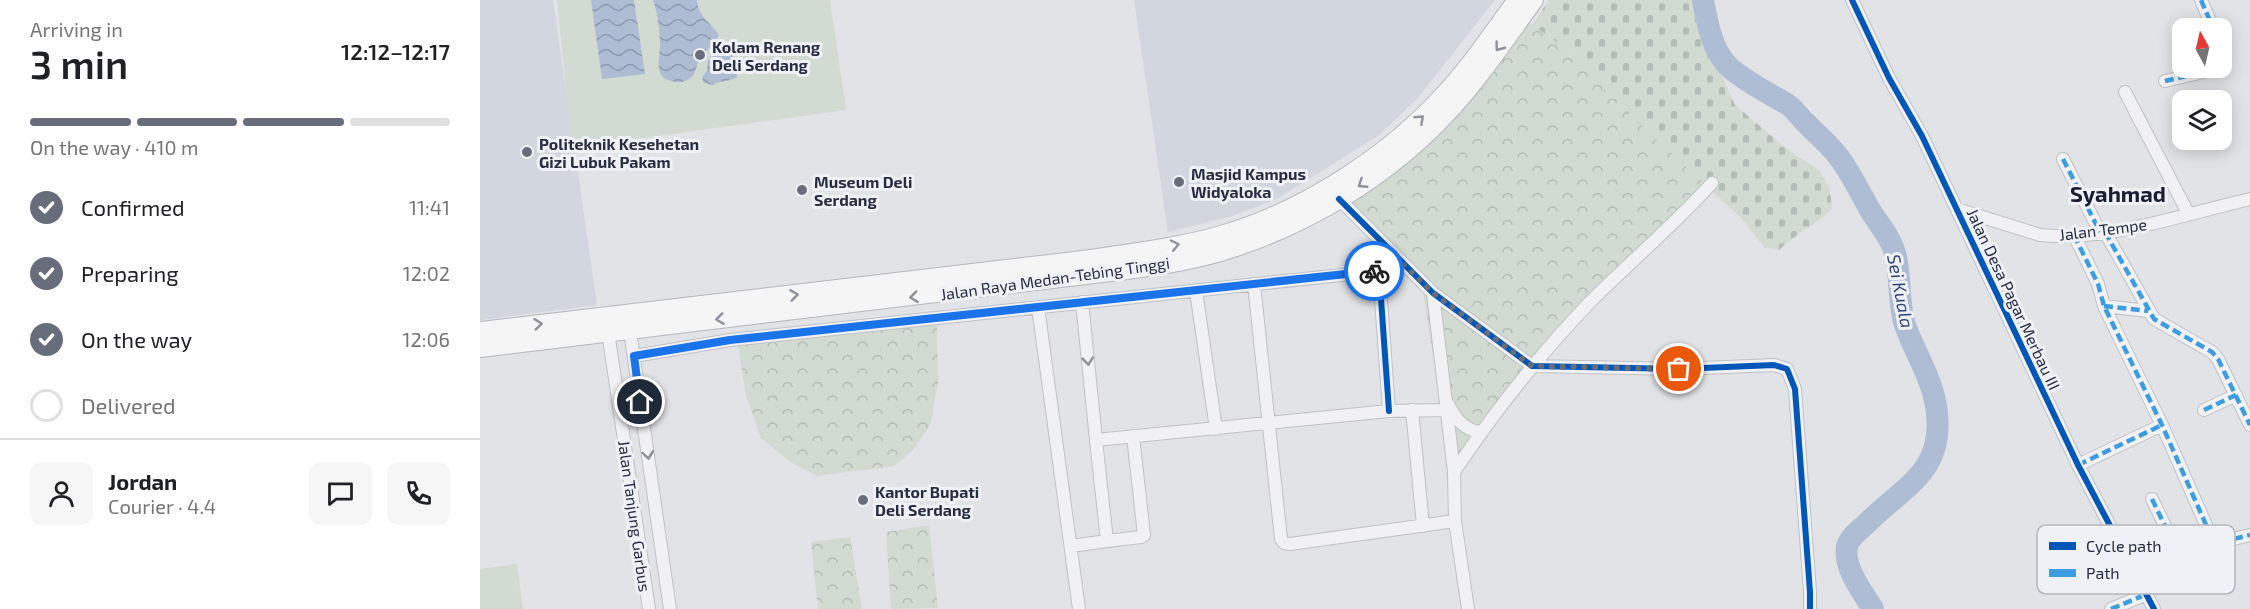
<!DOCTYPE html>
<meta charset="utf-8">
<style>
:root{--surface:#fff;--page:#f6f6f6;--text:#202124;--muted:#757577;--line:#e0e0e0;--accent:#686d7c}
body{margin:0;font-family:"Exo 2",sans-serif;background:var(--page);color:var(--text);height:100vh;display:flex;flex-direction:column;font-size:22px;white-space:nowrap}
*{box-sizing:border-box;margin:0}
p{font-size:20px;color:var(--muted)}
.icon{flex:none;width:33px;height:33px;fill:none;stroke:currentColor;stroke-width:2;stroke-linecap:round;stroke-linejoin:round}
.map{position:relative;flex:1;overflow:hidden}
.drawer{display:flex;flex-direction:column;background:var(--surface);width:480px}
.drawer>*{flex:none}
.needle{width:39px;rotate:352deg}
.controls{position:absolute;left:1692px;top:18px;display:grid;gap:12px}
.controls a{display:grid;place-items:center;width:60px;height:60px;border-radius:12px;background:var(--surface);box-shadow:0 3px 15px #0003;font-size:30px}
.pin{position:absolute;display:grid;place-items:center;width:51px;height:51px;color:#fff;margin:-26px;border:3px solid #fff;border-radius:50%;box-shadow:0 2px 6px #0007}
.courier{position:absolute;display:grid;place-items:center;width:60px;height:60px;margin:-30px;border:4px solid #1a73e8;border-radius:50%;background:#fff;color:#222;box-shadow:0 2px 8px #0007}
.head em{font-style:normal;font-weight:600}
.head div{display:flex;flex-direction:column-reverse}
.head{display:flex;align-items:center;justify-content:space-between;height:102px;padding:0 30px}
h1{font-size:39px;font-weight:600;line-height:45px}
.bar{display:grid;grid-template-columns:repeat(4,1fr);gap:9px 6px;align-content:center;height:72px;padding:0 30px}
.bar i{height:8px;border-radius:4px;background:var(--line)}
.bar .on{background:var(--accent)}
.bar p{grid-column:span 4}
.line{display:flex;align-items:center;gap:15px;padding:0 30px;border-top:2px solid var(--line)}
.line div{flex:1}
.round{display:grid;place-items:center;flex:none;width:63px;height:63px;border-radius:12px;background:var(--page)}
ol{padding:0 30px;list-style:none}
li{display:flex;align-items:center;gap:18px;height:66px}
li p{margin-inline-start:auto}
li .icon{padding:6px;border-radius:50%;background:var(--accent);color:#fff;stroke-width:4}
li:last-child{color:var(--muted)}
li i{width:33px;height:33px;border:3px solid var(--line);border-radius:50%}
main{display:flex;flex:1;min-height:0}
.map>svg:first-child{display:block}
.built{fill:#d2d6de}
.cemetery{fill:url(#cemetery-stones)}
.park{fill:url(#park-crowns)}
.garden{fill:#d1dbd2}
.water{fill:url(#water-waves)}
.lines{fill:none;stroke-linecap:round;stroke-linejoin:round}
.river{stroke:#aebcd4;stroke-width:22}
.minor-casing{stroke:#c0c1c5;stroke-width:14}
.highway-casing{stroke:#b4b6bc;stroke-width:20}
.minor{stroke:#f1f1f3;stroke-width:12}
.highway{stroke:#f5f5f6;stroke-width:18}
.quiet{stroke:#3d9de3;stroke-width:4.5;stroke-dasharray:9 4.5;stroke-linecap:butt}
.cycleway-casing{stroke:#eff1f7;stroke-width:10}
.cycleway{stroke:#0057b8;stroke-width:6}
.oneway{stroke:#8e929c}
.oneway2{stroke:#8c909a}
.done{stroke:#686d7c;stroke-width:6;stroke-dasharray:0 10.8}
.route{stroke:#1a73e8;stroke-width:8}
.poi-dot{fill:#686d7c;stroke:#eff1f7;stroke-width:2}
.labels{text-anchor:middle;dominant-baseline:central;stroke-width:6;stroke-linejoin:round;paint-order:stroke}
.poi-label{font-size:16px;font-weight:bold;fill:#272e42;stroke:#eff1f7;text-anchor:start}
.street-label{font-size:16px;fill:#272e42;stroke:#eff1f7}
.water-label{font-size:18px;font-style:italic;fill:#2e4779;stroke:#eff1f7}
.district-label{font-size:22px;font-weight:bold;fill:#191f33;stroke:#eff1f7}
.key{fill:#eff1f7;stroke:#b3b6c1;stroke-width:1.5}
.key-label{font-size:16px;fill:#272e42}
</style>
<main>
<section class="drawer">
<div class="head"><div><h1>3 min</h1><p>Arriving in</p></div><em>12:12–12:17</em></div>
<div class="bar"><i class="on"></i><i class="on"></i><i class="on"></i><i></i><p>On the way · 410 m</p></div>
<ol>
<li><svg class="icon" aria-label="check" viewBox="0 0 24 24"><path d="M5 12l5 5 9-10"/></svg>Confirmed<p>11:41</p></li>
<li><svg class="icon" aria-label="check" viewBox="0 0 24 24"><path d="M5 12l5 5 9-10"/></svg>Preparing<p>12:02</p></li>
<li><svg class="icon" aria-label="check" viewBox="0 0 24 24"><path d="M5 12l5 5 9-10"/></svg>On the way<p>12:06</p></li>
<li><i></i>Delivered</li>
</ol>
<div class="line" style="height:108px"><a class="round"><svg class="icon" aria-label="person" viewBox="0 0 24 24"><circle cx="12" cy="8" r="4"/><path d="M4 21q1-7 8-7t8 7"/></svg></a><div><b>Jordan</b><p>Courier · 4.4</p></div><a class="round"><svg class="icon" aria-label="chat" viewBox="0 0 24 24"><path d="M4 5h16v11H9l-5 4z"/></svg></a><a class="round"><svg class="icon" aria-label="phone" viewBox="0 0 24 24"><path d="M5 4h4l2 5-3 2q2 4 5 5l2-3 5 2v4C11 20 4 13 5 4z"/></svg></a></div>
</section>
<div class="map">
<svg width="1770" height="609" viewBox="0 0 1770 609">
<defs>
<pattern id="cemetery-stones" width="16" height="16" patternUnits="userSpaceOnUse" patternTransform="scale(1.5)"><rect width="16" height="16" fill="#d1dbd2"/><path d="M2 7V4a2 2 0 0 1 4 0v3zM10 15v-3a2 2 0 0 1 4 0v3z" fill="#b3bcb6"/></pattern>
<pattern id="park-crowns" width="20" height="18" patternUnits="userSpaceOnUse" patternTransform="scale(1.5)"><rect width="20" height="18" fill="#d1dbd2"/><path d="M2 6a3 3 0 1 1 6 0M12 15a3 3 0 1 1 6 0" fill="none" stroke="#b3bcb6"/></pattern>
<pattern id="water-waves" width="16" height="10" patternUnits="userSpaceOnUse" patternTransform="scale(1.5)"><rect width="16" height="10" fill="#aebcd4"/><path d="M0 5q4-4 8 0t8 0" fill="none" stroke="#8e99ae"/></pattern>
</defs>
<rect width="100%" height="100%" fill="#e2e3e7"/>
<path class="built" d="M0 0H73L117 305 0 320Z
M654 0H1015L937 99 899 135 797 199 752 216 688 232Z"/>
<path class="cemetery" d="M1069 0H1218L1241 74 1255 105 1312 153 1339 170 1350 189 1352 209C1335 226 1317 232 1299 250L1285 248 1261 218 1123 91 1131 81 1052 25Z"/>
<path class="park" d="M1045 20 1132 81 1123 91 1225 184 1053 361 971 469 940 274 865 200Z
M457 325 458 383 450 425 433 450 414 466 337 476 310 462 281 438 266 395 258 345Z
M449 525 458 608 411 609 406 532Z
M370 537 382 609H338L331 542Z"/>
<path class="garden" d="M77 0H350L366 110 92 148Z
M37 564 43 609H0V569Z"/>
<path class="water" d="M111 0H154L165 74 122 79Z
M173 0H217C217 15 231 23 239 35 235 45 228 48 221 56 214 66 219 76 205 81 200 83 196 82 191 81 172 77 181 54 180 41 179 27 178 13 173 0Z
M251 46C253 49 257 72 257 77 250 82 242 79 233 85L224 83 222 78 227 70 228 60 245 47Z"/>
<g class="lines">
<path class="river" d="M1223 0C1227 22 1232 51 1249 67 1266 82 1288 93 1307 104 1315 109 1319 117 1326 123 1338 136 1353 147 1363 163 1373 178 1381 194 1390 210 1400 226 1412 239 1416 257 1421 279 1418 304 1425 325 1435 353 1451 376 1456 406 1467 472 1423 486 1384 526 1377 532 1369 538 1367 547 1363 567 1383 593 1393 609"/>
<defs>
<path id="minor" d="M1372 0 1409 78 1442 136 1598 465 1674 609
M1721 0 1733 28
M1685 81 1741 68 1745 63 1742 50
M1645 92 1708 213
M1583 159 1620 232
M859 199 953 293 1052 366 1199 369 1294 365 1307 369 1315 389 1330 592V609
M1477 209 1560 235C1628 242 1704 214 1770 199
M1625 232 1674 319 1732 352 1738 359 1770 425
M1594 235 1618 284 1624 306 1682 425 1734 543
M774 284 801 539 804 543 810 544 975 521
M716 291 736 429
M953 293 974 472 975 521 988 609
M602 302 616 440
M1624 306 1668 311
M558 307 599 609
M149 324 190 609
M127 325 169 609
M154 356 250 340 899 271 909 411
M968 404C975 418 984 430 1000 432
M932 410 943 526
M1724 410 1756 395
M653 436 664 535 661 537 627 541 616 440 909 411 966 410
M1598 465 1682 425
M974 472C1015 411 1060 354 1111 301 1151 261 1194 225 1232 183
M1672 499 1698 553
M591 546 627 541
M1649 564 1770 535
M1631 609 1667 594"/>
<path id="highway" d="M0 331 603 260C649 253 696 248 741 235 819 213 904 159 959 100 988 70 1012 34 1037 0
M0 348 647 270C681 265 717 260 750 249 831 223 910 175 968 112 1000 78 1026 38 1054 0"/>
</defs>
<use href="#minor" class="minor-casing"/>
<use href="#highway" class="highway-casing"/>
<use href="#minor" class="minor"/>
<use href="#highway" class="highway"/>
<path class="quiet" d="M1721 0 1733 28
M1685 81 1741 68 1745 63 1742 50
M1583 159 1620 232
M1625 232 1674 319 1732 352 1738 359 1770 425
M1594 235 1618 284 1624 306 1682 425 1734 543
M1624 306 1668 311
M1724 410 1756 395
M1598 465 1682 425
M1672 499 1698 553
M1649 564 1770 535
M1631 609 1667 594"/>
<defs>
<path id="cycleway" d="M1372 0 1409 78 1442 136 1598 465 1674 609
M859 199 953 293 1052 366 1199 369 1294 365 1307 369 1315 389 1330 592V609
M154 356 250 340 899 271 909 411"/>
</defs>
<use href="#cycleway" class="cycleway-casing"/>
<use href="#cycleway" class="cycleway"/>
</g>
<defs><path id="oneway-chevron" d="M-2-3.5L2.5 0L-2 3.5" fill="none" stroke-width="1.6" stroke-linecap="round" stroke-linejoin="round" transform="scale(1.5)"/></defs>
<g class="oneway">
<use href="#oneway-chevron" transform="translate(1019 47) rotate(127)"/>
<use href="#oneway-chevron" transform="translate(940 119) rotate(-43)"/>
<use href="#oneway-chevron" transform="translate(882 184) rotate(147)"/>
<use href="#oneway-chevron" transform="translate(695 245) rotate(-12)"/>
<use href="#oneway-chevron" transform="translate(314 295) rotate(-7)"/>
<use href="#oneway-chevron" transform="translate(434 297) rotate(173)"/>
<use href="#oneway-chevron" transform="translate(240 319) rotate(173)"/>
<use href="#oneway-chevron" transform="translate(58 324) rotate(-7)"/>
</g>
<g class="oneway2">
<use href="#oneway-chevron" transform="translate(608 361) rotate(84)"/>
<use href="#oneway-chevron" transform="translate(168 455) rotate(82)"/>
</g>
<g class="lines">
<path class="done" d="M894 271 921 262 953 293 1052 366 1199 369"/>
<path class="route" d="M160 402 154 356 250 340 894 271"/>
</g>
<g class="poi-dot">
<circle cx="220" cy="55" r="6"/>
<circle cx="47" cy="152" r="6"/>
<circle cx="699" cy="182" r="6"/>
<circle cx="322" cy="190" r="6"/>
<circle cx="383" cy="500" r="6"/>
</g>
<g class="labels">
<g class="poi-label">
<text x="232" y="46">Kolam Renang<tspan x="232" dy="18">Deli Serdang</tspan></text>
<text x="59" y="143">Politeknik Kesehetan<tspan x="59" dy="18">Gizi Lubuk Pakam</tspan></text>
<text x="711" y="173">Masjid Kampus<tspan x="711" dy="18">Widyaloka</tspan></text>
<text x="334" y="181">Museum Deli<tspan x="334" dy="18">Serdang</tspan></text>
<text x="395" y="491">Kantor Bupati<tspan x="395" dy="18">Deli Serdang</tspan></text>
</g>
<g class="street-label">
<text transform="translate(1623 229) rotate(-7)">Jalan Tempe</text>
<text transform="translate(575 278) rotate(-8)">Jalan Raya Medan-Tebing Tinggi</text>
<text transform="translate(1534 299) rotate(65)">Jalan Desa Pagar Merbau III</text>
<text transform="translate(155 516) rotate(82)">Jalan Tanjung Garbus</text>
</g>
<g class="water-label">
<text transform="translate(1421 291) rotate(79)">Sei Kuala</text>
</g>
<g class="district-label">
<text x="1638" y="193">Syahmad</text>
</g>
</g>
<rect x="1557" y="525" width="198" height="69" rx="9" class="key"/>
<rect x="1569" y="542" width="27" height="8" fill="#0057b8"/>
<rect x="1569" y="569" width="27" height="8" fill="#3d9de3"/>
<g class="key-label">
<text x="1606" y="552">Cycle path</text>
<text x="1606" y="579">Path</text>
</g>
</svg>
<div class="controls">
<a><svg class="needle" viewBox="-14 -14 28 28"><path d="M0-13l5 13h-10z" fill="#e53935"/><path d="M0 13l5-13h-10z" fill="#757577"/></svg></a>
<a><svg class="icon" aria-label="layers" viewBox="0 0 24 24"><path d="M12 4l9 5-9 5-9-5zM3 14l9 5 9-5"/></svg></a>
</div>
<div class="pin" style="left:1199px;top:369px;background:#ea580c"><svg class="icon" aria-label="bag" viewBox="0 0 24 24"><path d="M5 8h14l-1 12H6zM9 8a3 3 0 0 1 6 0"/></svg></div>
<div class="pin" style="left:160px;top:402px;background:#1f2937"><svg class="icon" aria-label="home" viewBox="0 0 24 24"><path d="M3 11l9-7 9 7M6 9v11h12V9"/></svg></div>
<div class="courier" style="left:894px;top:271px"><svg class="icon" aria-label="bike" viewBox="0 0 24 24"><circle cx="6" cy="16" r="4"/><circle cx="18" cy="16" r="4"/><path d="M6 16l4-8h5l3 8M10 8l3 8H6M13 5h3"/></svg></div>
</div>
</main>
